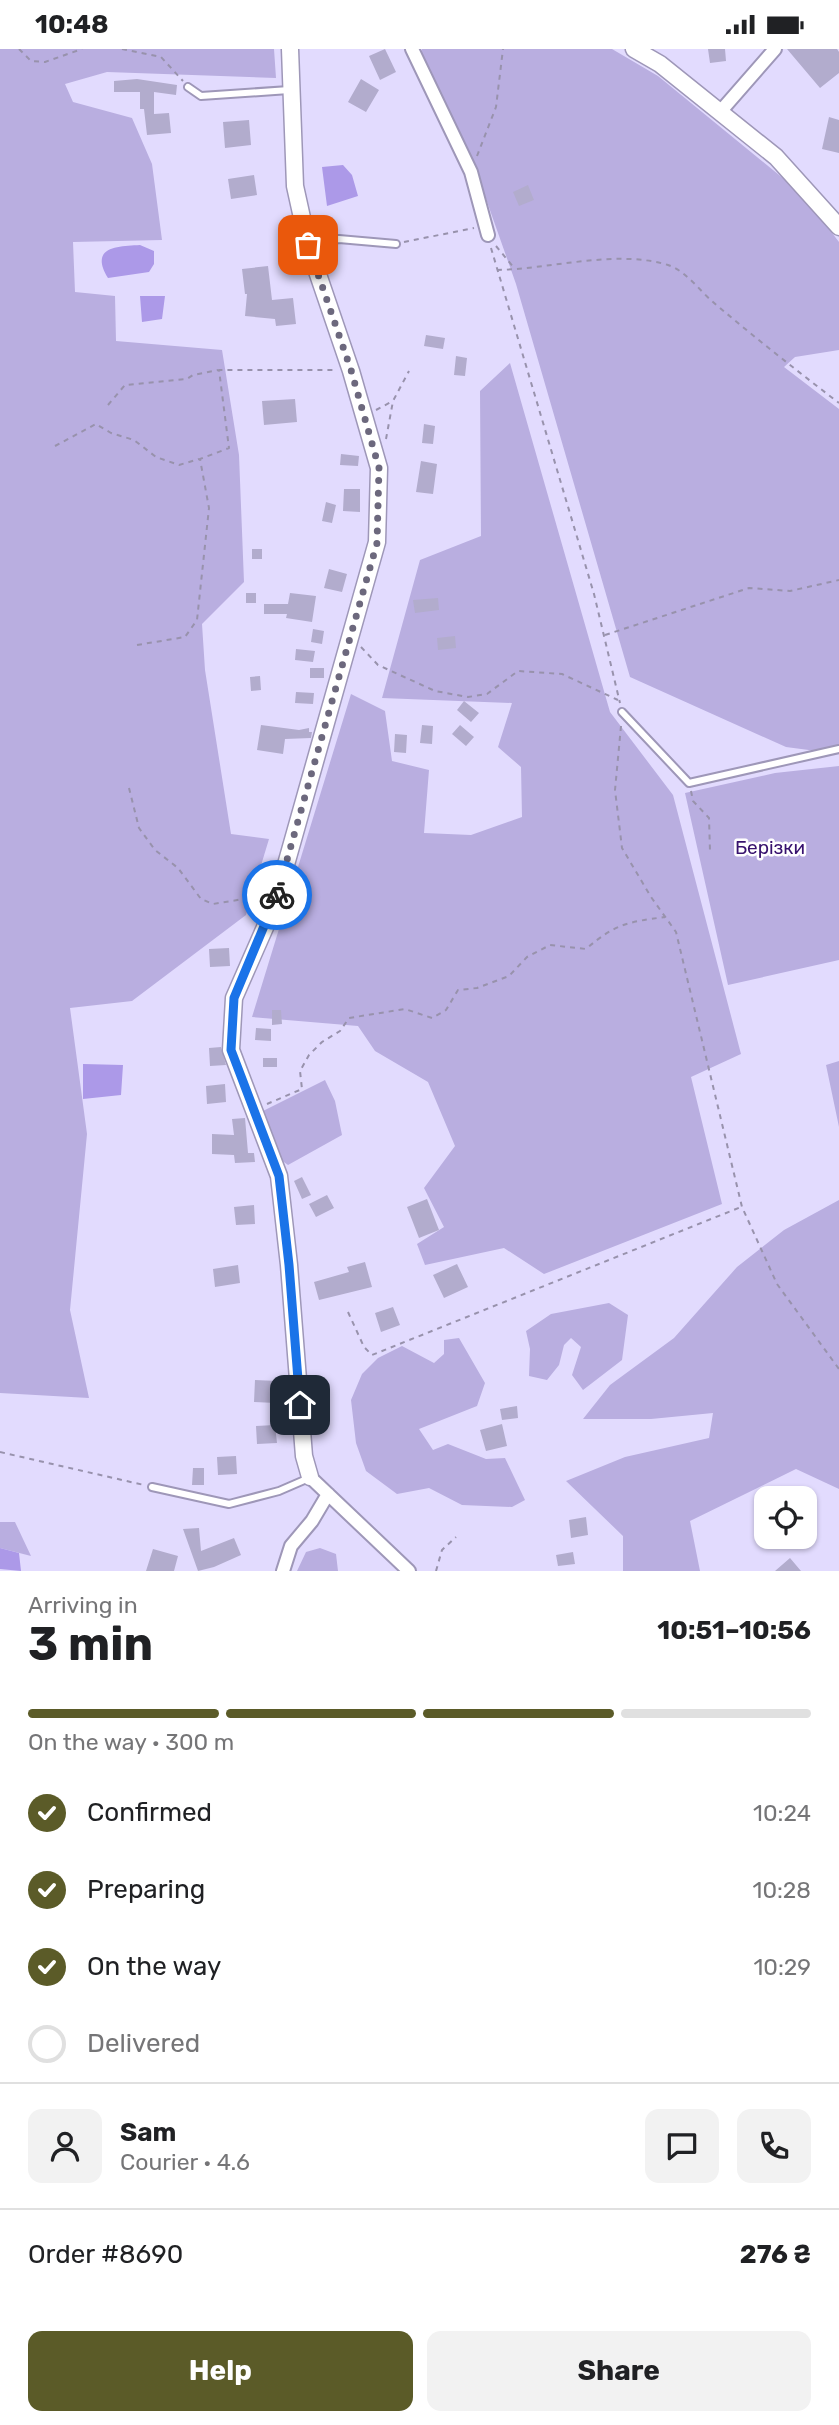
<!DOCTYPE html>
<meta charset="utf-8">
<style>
:root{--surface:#fff;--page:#f2f2f2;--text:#202124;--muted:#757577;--line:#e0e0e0;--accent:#5b5b28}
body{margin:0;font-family:Rubik,sans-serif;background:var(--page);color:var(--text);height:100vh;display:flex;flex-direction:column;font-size:26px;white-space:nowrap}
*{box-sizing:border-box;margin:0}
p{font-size:23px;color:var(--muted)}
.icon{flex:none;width:38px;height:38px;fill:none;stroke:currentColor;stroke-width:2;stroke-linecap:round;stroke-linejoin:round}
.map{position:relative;height:1522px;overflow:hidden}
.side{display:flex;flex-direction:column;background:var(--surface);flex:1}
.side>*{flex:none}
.tools{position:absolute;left:754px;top:1437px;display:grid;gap:14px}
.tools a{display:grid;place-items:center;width:63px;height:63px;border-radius:14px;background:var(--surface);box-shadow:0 2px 5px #0004;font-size:35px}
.pin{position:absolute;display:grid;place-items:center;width:60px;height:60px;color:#fff;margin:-30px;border-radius:14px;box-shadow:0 4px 10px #0006}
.courier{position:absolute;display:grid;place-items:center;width:70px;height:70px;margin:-35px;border:5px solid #1a73e8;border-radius:50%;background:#fff;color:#222;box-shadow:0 2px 9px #0007}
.head em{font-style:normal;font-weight:700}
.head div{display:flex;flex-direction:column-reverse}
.head{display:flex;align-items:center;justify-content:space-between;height:119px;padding:0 28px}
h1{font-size:46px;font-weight:700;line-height:52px}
.bar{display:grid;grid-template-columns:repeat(4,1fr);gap:10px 7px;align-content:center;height:84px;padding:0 28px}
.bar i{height:9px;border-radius:5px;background:var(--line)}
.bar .on{background:var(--accent)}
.bar p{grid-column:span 4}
.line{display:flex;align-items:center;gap:18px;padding:0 28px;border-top:2px solid var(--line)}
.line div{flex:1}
.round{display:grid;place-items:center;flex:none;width:74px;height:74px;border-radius:14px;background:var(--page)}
ol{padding:0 28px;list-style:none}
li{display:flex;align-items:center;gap:21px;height:77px}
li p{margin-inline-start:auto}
li .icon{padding:7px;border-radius:50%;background:var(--accent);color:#fff;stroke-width:4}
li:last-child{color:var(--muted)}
li i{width:38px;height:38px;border:4px solid var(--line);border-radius:50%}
.primary-button{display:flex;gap:14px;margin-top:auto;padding:14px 28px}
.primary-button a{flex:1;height:80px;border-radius:14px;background:var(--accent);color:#fff;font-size:28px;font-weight:700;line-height:80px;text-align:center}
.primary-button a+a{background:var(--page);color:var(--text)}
.status{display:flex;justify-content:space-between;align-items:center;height:49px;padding:0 35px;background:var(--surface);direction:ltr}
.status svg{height:19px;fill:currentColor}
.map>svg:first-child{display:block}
.green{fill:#b9aee0}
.water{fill:#ac99e8}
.building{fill:#b2accd}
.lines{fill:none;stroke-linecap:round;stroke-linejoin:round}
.service-casing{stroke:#9e97b8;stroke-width:10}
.minor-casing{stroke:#9e97b8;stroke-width:16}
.tertiary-casing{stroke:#9e97b8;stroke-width:19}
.path{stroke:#9892ac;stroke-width:2;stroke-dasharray:5 5;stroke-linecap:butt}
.service{stroke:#fff;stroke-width:6}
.minor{stroke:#fff;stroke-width:12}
.tertiary{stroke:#fff;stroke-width:16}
.done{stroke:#6c687d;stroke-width:7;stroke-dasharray:0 12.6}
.route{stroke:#1a73e8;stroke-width:9}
.labels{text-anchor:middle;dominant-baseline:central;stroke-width:5;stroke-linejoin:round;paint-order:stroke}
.park-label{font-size:19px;fill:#37126e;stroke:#fff}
</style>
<div class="status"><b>10:48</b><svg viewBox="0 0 49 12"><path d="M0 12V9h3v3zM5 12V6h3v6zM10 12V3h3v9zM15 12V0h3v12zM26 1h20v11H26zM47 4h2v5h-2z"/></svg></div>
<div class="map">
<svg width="839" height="1522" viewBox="0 0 839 1522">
<rect width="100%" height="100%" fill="#e2dbfe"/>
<path class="green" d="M0 0H274L276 29 107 23 65 35 73 53 132 69 152 115 162 191 73 193 75 243 115 247 116 292 222 301 239 406 244 533 202 575 205 621 231 785 269 790 246 866 132 952 70 959 87 1085 70 1261 89 1349 0 1344Z
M422 0H612L658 27 801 144 839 193V301L795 308 784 318 839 360V705L786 698 630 628 516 235 479 130 419 7Z
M510 314 610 663 673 746 741 1005 691 1028 722 1155 544 1225 504 1199 425 1216 417 1195 444 1178 424 1139 455 1097 428 1033 375 1002 358 977 252 968 351 645 385 662 392 712 429 721 424 784 471 786 522 768 521 718 498 698 512 654 382 649 420 511 481 487 480 342Z
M839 717V911L728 936 685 744 775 724Z
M839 1012V1078L826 1016Z
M325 1031 335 1052 342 1086 288 1116 277 1108 261 1063Z
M839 1151V1440L796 1420 690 1472 700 1522H623V1487L566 1432 625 1408 709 1389 713 1364 651 1370H583L610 1336 674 1289 737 1218 784 1181Z
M609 1254 628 1266 622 1311 583 1341 572 1326 581 1298 571 1289 564 1296 559 1316 547 1331 529 1327 530 1300 526 1282 551 1265Z
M459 1289 485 1334 477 1357 419 1380 433 1401 448 1395 486 1410 505 1409 525 1451 512 1458 462 1456 429 1439 397 1445 366 1422 356 1394 351 1351 362 1325 378 1309 402 1297 434 1314 444 1305V1291Z
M0 1473H15L31 1507 0 1499Z
M320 1499 336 1505 338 1522H297L306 1503Z"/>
<path class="water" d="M343 116 352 126 358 147 327 157 322 118Z
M140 196 154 202V215L149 223 108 229C89 198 117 197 140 196Z
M140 247H165L162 270 142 273Z
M83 1015 123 1016 121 1046 83 1050Z
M0 1499 19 1504 21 1522 0 1520Z"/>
<path class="building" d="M385 0 396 23 380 31 369 7Z
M708 0H725L726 12 710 14Z
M787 0H837L839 3V24L820 39Z
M137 30 177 36 176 46 154 43V65L169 64 171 84 147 86 144 60H140V43H114V32Z
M361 30 379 41 366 63 348 53Z
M829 68 839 71V104L822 100Z
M249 71 251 96 225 99 223 73Z
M254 126 257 146 231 150 228 130Z
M528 136 534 151 519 157 513 143Z
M268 217 272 251 293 249 296 275 276 277 275 270 245 267 247 245H245L242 220Z
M426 286 445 289 443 300 424 297Z
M456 307 467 309 465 327 454 326Z
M295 350 297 373 264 376 262 352Z
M424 375 435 377 433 395 422 394Z
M341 405 359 407 358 417 340 416Z
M421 412 437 415 433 445 416 443Z
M344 440H360V463L343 462Z
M326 453 336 456 332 474 322 472Z
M252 500H262V510H252Z
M329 520 347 525 342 543 324 539Z
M246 544H256V554H246Z
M290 544 316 547 312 573 286 569 287 565H264V555H288Z
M438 549 439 561 415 564 413 551Z
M313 580 324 582 322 595 311 593Z
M455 587 456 599 438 601 437 589Z
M296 600 315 602 313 613 295 611Z
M310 619H324V629H310Z
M260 627 261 641 251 642 250 628Z
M296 643 314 644 313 655 295 654Z
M464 652 479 664 471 673 457 661Z
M261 676 299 681 309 679V683H312L311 689 285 690 283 705 257 701Z
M422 676 433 677 432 695 420 694Z
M460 676 474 688 466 697 452 685Z
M395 685 407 686 406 704 394 703Z
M229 899 230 917 210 918 209 900Z
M272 961H281L282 975 272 976Z
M256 979 271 980V992L255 991Z
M221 998 226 1016 210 1017 209 999Z
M263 1009H277V1018H263Z
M225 1035 226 1053 207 1055 206 1037Z
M245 1069 248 1104H254L255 1113 235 1114 234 1106 212 1105V1085L234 1086 232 1070Z
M302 1128 311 1146 302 1150 294 1132Z
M327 1146 334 1159 316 1168 309 1155Z
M427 1150 439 1181 419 1189 407 1158Z
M254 1156 255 1175 236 1176 234 1158Z
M365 1213 372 1238 319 1251 314 1233 349 1223 347 1218Z
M457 1215 468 1238 444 1249 433 1226Z
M238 1216 240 1234 215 1238 213 1220Z
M393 1258 400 1276 381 1283 375 1264Z
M255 1331 277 1332 276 1354 254 1353Z
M517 1357 518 1369 502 1371 500 1360Z
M502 1375 507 1397 486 1402 480 1381Z
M275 1376 277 1394 257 1395 256 1377Z
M236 1407 237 1425 218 1426 217 1408Z
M193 1419H204V1436H192Z
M586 1468 588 1486 571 1489 569 1471Z
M199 1479 201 1502 234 1489 241 1506 214 1518 198 1522 183 1480Z
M153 1500 178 1507 174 1522H146Z
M573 1503 575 1515 558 1517 556 1506Z
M790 1509 801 1522H775Z"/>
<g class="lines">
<defs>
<path id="service" d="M188 38 201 47 289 41
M310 196 339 190 396 195
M622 663 689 734 839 700
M152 1438 229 1455 279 1442 309 1429"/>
<path id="minor" d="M412 0 471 123 488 186
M720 63 775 0
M310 1428 409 1522
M283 1522 291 1497 312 1472 328 1445"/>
<path id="tertiary" d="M290 0 295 137 308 196 351 322 379 419 377 493 274 858 234 949 231 1001 279 1127 289 1216 304 1407 310 1428
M634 0 660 15 776 108 839 178"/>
</defs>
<use href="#service" class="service-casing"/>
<use href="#minor" class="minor-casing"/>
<use href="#tertiary" class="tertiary-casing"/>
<path class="path" d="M19 0 31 12 45 13 82 0
M122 0 161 8 183 32
M477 107 496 58 503 0
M404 193 474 179
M496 197 515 220
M491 199 594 545 620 654
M497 221C551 220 616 200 668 216 686 222 699 241 713 253 754 288 796 321 839 354
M108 356 125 336 187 330 193 326 218 321
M376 361 393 352
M386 390 393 352 409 322
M55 397 96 375 111 384 134 391 156 408 179 416 199 410
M605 586 749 539 790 542 839 531
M137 596 185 588 197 571 209 459 200 410 229 399 219 321H335
M361 598 378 616 435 642 468 648 487 645 518 622 562 625 618 651
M621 677 615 741 622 799 651 848 676 883 742 1158 777 1235 839 1320
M129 739 139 779 155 801 178 819 201 850 213 855 262 847
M691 742 693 752 709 769 710 802
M267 1055 302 1040 300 1022 309 1006 322 993 340 982 349 969 405 960 432 969 446 961 458 941 477 939 509 927 527 908 550 896 586 900C615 875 627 873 665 868
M348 1263 364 1298 372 1306 741 1158
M0 1403 144 1436
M436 1522 442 1501 456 1488"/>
<use href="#service" class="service"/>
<use href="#minor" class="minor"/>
<use href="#tertiary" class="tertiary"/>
</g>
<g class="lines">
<path class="done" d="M277 846 377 494 379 419 351 321 308 196"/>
<path class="route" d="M277 846 234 949 231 1001 279 1127 289 1216 300 1356"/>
</g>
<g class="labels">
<g class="park-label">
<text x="770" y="798">Берізки</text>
</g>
</g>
</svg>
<div class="tools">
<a><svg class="icon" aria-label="locate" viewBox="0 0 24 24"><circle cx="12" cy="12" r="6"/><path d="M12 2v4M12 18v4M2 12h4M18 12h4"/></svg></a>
</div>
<div class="pin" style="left:308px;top:196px;background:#ea580c"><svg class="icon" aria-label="bag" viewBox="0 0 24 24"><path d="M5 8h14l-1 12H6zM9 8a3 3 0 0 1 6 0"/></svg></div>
<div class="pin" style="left:300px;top:1356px;background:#1f2937"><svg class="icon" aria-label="home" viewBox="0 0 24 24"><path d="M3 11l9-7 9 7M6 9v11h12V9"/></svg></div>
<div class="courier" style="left:277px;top:846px"><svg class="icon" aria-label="bike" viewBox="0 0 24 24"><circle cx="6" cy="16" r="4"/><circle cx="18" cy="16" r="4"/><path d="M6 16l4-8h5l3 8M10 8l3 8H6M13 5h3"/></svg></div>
</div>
<section class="side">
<div class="head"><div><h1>3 min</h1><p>Arriving in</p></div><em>10:51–10:56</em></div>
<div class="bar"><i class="on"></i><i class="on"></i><i class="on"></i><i></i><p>On the way · 300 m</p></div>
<ol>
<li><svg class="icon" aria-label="check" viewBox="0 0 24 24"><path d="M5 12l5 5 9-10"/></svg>Confirmed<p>10:24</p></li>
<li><svg class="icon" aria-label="check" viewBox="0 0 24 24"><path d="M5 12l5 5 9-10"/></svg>Preparing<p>10:28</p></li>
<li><svg class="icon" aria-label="check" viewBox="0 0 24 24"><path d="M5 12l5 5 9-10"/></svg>On the way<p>10:29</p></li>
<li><i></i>Delivered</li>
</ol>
<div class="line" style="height:126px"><a class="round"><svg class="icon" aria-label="person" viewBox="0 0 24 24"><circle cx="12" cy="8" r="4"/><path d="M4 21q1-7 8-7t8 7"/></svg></a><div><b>Sam</b><p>Courier · 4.6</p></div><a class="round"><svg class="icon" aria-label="chat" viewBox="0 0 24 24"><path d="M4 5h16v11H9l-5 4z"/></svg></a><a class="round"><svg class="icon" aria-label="phone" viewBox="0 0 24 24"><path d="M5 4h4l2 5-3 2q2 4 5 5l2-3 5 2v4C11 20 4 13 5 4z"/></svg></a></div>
<div class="line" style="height:91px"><div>Order #8690</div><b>276 ₴</b></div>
<div class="primary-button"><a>Help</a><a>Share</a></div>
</section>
